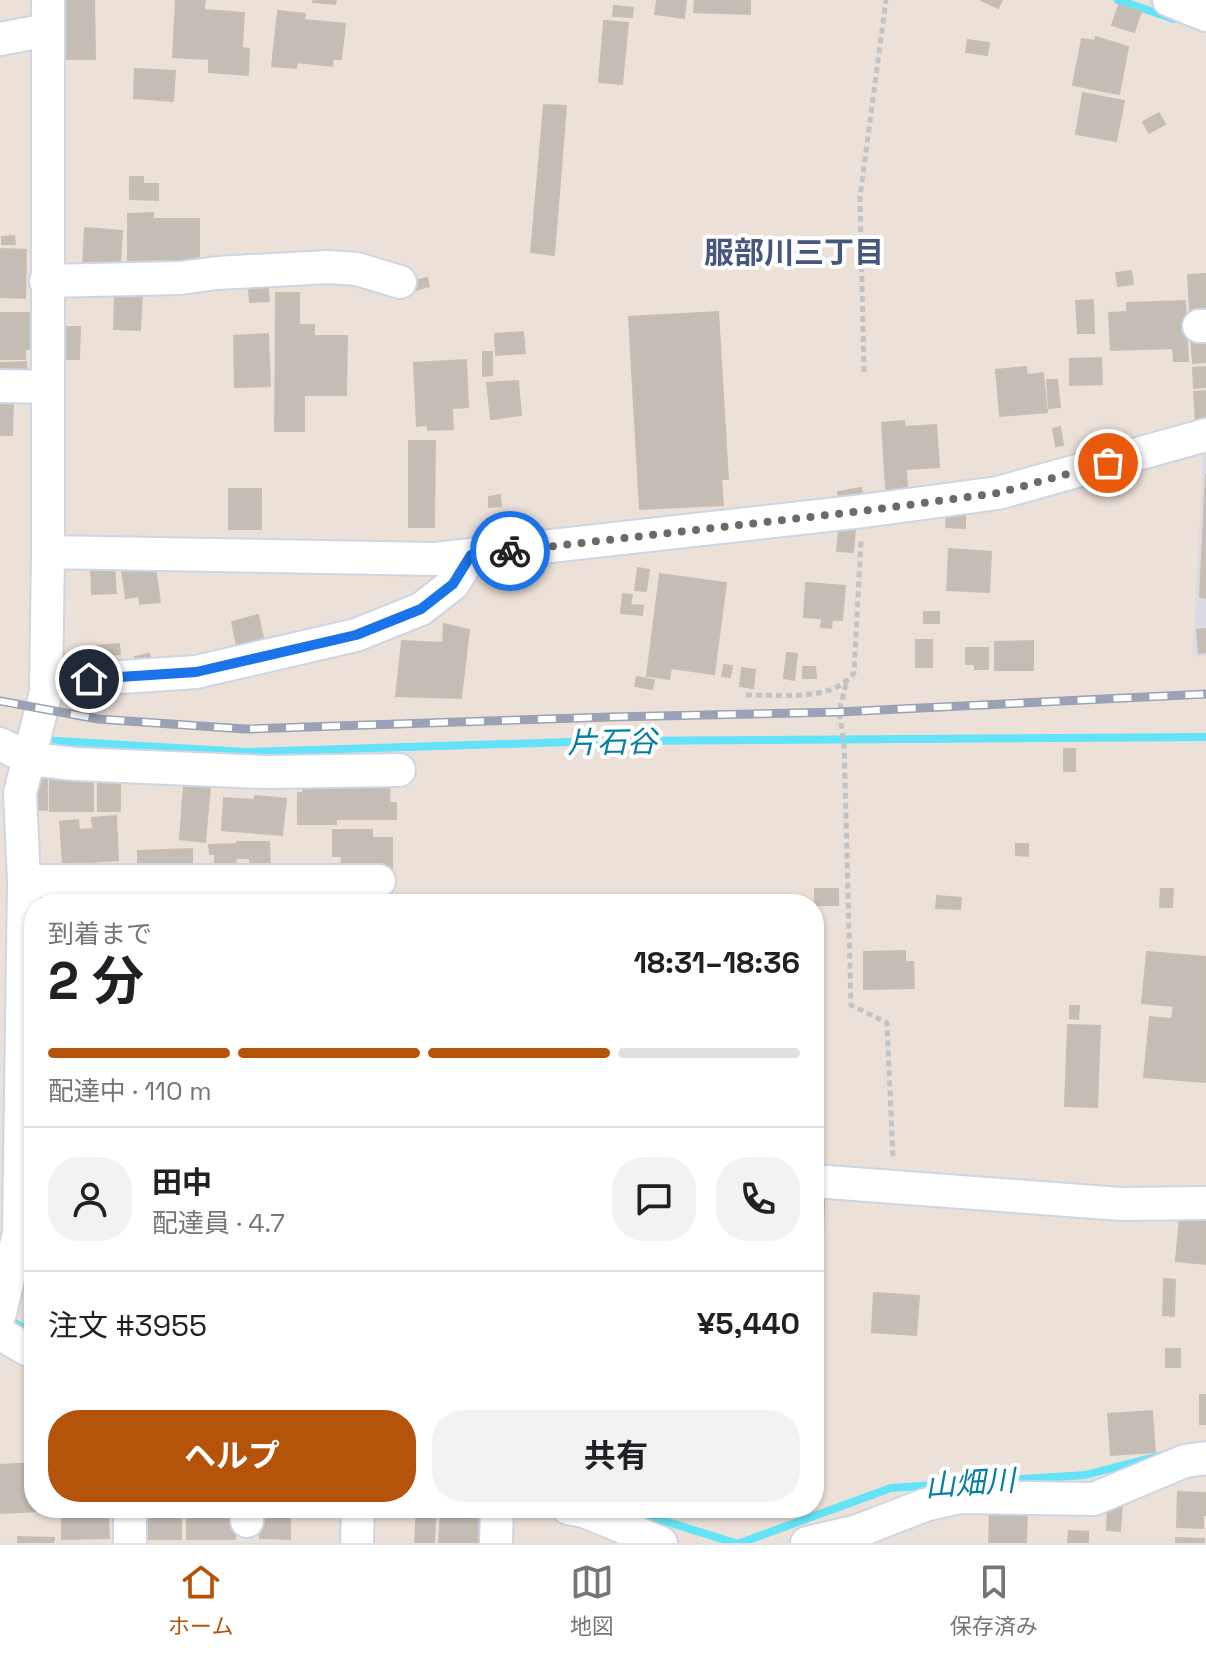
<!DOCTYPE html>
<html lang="ja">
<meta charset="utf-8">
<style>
:root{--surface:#fff;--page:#f2f2f2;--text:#202124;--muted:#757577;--line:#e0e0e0;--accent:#b45309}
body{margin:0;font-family:"Space Grotesk","Noto Sans JP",sans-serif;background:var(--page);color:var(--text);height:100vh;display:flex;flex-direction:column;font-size:30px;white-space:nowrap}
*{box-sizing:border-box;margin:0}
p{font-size:26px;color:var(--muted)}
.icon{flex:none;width:44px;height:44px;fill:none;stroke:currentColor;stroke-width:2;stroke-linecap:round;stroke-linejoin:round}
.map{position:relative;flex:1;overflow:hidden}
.side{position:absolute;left:24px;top:894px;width:800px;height:624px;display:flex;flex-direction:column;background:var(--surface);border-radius:32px;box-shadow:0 2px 6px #0004}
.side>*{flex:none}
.pin{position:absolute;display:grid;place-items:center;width:68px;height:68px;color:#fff;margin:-34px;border:4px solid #fff;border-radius:50%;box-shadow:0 2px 8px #0007}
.courier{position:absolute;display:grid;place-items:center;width:80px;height:80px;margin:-40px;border:6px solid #1a73e8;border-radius:50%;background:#fff;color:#222;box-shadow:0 2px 10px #0007}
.headline em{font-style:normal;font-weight:700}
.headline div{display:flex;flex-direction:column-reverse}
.headline{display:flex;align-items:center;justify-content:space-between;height:136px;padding:0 24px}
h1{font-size:52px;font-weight:700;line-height:60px}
.bar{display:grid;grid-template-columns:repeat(4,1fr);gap:12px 8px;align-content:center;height:96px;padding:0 24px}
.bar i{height:10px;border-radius:6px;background:var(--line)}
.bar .on{background:var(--accent)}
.bar p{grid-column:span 4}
.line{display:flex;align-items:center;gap:20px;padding:0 24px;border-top:2px solid var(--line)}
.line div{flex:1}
.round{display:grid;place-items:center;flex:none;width:84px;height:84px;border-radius:32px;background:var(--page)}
.button{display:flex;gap:16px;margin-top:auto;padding:16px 24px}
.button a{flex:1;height:92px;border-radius:32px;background:var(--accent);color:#fff;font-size:32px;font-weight:700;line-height:92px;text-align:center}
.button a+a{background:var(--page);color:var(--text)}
.menu{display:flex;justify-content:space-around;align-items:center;height:112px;border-top:2px solid var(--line);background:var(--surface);font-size:22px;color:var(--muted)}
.menu a{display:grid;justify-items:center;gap:4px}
.menu .on{color:var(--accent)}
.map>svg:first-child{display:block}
.industrial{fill:#dcdae4}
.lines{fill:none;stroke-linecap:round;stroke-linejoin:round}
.stream{stroke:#62e3f8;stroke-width:8}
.building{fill:#c4bdb5;stroke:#c8bdb3;stroke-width:2}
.minor-casing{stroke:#ced5e3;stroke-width:36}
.path{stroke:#c3c3c3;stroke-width:5;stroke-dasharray:6 4;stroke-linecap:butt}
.minor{stroke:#fff;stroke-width:32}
.rail-casing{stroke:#9ba2b5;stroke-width:9}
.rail{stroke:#fff;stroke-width:6;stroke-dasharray:18;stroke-linecap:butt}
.done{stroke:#6d6967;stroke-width:8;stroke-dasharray:0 14.4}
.route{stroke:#1a73e8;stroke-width:10}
.labels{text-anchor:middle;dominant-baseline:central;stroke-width:8;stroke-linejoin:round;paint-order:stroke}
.neighbourhood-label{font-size:30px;font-weight:bold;fill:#46567c;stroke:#fff}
.water-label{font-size:30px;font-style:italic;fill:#037fa2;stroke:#fff}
</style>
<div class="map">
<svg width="1206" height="1543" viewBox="0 0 1206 1543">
<rect width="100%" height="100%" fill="#ece1d9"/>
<path class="industrial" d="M1206 452V656L1193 657 1203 454Z"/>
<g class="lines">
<path class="stream" d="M1118 0 1174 19
M39 740 246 752 601 741 1206 737
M5 1323H15L34 1334
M979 1482 1085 1475 1163 1455
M623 1508 735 1543
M740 1543 891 1488 950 1484"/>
</g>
<path class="building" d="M65 0H94L95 59H65Z
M176 0H205L204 10 244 13 242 48 249 49 248 75 209 72V59L173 57Z
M314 0H336L335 4 313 2Z
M657 0H686L684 18 655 14Z
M695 0H750V14L694 12Z
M981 0H1002L998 8Z
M1119 5 1141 12 1134 32 1112 25Z
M614 6 633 8 632 17 613 16Z
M278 11 305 14 304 20 345 24 341 59H333L332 66 297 62 296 68 272 66Z
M604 21 628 23 622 84 599 82Z
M1096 37 1128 47 1119 94 1073 85 1082 39 1095 41Z
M968 40 989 43 987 55 966 52Z
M135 69 175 71 173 101 134 98Z
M1083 93 1124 101 1116 141 1076 134Z
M544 105 566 106 554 255 531 252Z
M1159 113 1165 124 1149 133 1143 122Z
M130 177H143V184H158V200L130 199Z
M153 213V219H199V259L128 260V214Z
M85 228 122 231 120 268 83 266Z
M14 236 15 244H2V237Z
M0 249 26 250 25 298 0 297Z
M1131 271 1133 284 1118 286 1116 273Z
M1206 274V312L1190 313 1188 275Z
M427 278 429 286 412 291 410 282Z
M267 280 269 301 250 302 248 281Z
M276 293H299V325H314V336H347L346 395H304V431H275Z
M115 295 142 296 140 330 114 329Z
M1093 300 1094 333H1078L1076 301Z
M1185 301 1188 361H1174L1173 348 1111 350 1109 313 1127 312V303Z
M718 312 728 479H721L723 505 640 509 629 317Z
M0 313H32V349H25V359H0Z
M59 327H80L79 359H59Z
M523 332 525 353 496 355 495 334Z
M268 334 270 386 235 387 234 336Z
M1206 336V362L1193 363 1191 337Z
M483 352H492V375L483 376Z
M1101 358 1102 384 1070 385V359Z
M466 360 468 407 452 408 453 429 428 430V425L417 426 414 363Z
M26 362 27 372 0 374V363Z
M1026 367 1027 375 1043 373 1047 412 1000 416 996 370Z
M1206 367V387L1194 388 1193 368Z
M1047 380H1057L1060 407 1049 408Z
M518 381 521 415 491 419 487 383Z
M1206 391V424H1196L1194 392Z
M0 403H13L12 435H0Z
M904 421 905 427 936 425 939 467 906 469 907 488 886 489 882 423Z
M1060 427 1063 445 1056 446 1053 429Z
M409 441H435L434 527H409Z
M1206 474V598L1200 597Z
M861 488 864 500 840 504 838 492Z
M229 489H261V529H229Z
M500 495 501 506 489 507V497Z
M947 509H965V528L946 527Z
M839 527 855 529 853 552 837 551Z
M949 549 991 552 989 592 947 590Z
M114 566 116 593 92 594 91 567Z
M155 567 160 602 140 604 139 596 126 598 122 571Z
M638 568 649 570 646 591 635 590Z
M660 574 726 583 714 674 671 668 669 679 647 676Z
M806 583 845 586 842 620 804 617Z
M623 594 632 595 630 605 643 606 642 615 621 613Z
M924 612H939V623H924Z
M258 615 265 646 238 651 232 622Z
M822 620 832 621 831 628 821 627Z
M444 624 469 630 461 698 396 696 402 641 443 643Z
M1206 629V652L1199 653 1197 630Z
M916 640H932V667H916Z
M1033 641V670H995V642Z
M119 644 120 654 95 656V646Z
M966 648H988V669H975V664H966Z
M787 653 797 654 794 680 784 678Z
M149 654 152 667 138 670 135 657Z
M724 665 732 666 730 677 722 676Z
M803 667H815L816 678H803Z
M742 668 755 670 753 688 740 686Z
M637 677 654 680 652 689 635 686Z
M1064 749H1075V771H1064Z
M98 777H120V811H98Z
M50 778 93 779V811H50Z
M42 780H47V810L32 809Z
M304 783H390L389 803H396V819H336V824H298V793H303Z
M184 785 210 787 205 842 180 839Z
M255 796 286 799 282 835 222 830 224 798 254 800Z
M116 816 118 860 63 864 60 822 78 820 79 830 93 829 92 818Z
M333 830H372V838H392V872L341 867 342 856H333Z
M237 842H269L270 868H250V858H237Z
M235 844 236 869 215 870V854H210L209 845Z
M1016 844H1028V856L1016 855Z
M192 849V869L149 871 148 865H138V851Z
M297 889 324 890 323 904H296Z
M815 889H838V905H815Z
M1161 889H1173L1172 907H1160Z
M328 892 360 893 359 904H328Z
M209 893V904H191V894Z
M265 894 280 895V904H265Z
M186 895V904H145L144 896Z
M937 896 961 898 960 909 936 908Z
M226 900H248V904H226Z
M367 901 389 902V904H367Z
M905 951V962H913L914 988 864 989V952Z
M1147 952 1206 957V1082L1144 1077 1150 1017 1172 1019 1174 1006 1142 1003Z
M1070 1006H1079L1078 1019 1070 1018Z
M1068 1025 1100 1026 1097 1107 1065 1106Z
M814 1196H824L823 1237H814Z
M1180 1217 1206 1219V1264L1176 1261Z
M1164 1279 1175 1280 1174 1316 1163 1315Z
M874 1293 919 1296 916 1335 872 1332Z
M1166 1349H1180V1367H1166Z
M1200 1395H1206V1424H1200Z
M1152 1411 1155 1452 1111 1455 1108 1414Z
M34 1463V1508L37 1511 0 1513V1465Z
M1178 1492 1206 1493V1515H1203V1528L1177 1527Z
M1108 1501 1122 1502 1120 1531 1107 1530Z
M62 1508H117V1512L62 1514Z
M143 1508H181V1539H143Z
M187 1508H235V1539H187Z
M260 1508H290V1539L260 1538Z
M417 1508H436L434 1543H415Z
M441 1508H459V1513H466V1519H483L482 1543H439Z
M990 1509 1027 1511 1026 1543H989Z
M108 1516 109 1538 62 1539V1518Z
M1069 1531 1088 1532V1543H1068Z
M18 1537 54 1538 53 1543H18Z
M1176 1538 1204 1539V1543H1176Z"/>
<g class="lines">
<defs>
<path id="minor" d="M1169 0 1206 15
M0 39 47 30
M46 281 180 278 217 273 328 267 357 269 400 282
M1199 326H1206
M0 386 47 387
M48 552 435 559 863 511 998 493 1206 435
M46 682 196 672 356 635 421 609 453 584 471 555
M0 744 30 759 75 764 265 772 399 770
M24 881H379
M814 1181 1121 1204 1206 1203
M0 1313 19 1233 24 881 20 793 46 692 48 552V0
M0 1334 34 1353
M130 1508V1543
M568 1508 584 1511 661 1543
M247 1521V1508
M357 1543 358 1508
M496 1543 497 1508
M807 1543 858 1531 925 1505 960 1497 1094 1499 1185 1461 1206 1458"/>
</defs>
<use href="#minor" class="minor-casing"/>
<path class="path" d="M864 372 860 197 886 0
M846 684 839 712 844 742 851 1005 887 1023 893 1159
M746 695C781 694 831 703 854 673L861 540"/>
<use href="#minor" class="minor"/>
<defs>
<path id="rail" d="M0 701 98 719 245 729 610 717 839 712 1206 694"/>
</defs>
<use href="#rail" class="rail-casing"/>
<use href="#rail" class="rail"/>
</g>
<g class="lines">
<path class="done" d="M510 551 863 511 998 493 1108 463"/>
<path class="route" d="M89 679 196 672 356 635 421 609 453 584 471 555 510 551"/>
</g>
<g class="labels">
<g class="neighbourhood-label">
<text x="794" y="252">服部川三丁目</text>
</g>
<g class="water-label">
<text transform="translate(612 742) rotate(-1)">片石谷</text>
<text transform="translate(970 1483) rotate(-4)">山畑川</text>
</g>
</g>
</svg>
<div class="pin" style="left:1108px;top:463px;background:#ea580c"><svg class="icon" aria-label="bag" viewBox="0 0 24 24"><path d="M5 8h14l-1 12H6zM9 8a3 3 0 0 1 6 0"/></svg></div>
<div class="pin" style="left:89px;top:679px;background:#1f2937"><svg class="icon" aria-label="home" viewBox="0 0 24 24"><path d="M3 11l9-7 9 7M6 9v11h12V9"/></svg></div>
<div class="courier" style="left:510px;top:551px"><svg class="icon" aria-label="bike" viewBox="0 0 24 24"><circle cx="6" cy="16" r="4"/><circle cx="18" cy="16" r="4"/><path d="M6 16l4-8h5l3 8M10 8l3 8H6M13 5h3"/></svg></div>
<section class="side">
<div class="headline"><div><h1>2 分</h1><p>到着まで</p></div><em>18:31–18:36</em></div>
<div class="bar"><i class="on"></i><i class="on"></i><i class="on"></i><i></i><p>配達中 · 110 m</p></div>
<div class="line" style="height:144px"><a class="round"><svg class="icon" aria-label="person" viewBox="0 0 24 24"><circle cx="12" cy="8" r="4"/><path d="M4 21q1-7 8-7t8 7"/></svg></a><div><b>田中</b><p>配達員 · 4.7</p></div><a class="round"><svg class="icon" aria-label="chat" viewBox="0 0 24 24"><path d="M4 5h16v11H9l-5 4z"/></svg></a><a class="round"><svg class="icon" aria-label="phone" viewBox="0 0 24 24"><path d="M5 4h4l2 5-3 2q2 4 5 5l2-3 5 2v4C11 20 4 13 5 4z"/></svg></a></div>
<div class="line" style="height:104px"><div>注文 #3955</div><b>¥5,440</b></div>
<div class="button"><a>ヘルプ</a><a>共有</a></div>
</section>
</div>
<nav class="menu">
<a class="on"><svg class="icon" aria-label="home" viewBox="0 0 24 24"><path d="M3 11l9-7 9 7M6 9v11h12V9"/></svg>ホーム</a>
<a><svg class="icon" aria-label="map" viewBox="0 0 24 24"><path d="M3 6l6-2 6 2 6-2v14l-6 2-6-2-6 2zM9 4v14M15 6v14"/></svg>地図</a>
<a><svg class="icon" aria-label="saved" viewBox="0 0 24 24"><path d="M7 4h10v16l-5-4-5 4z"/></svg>保存済み</a>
</nav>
